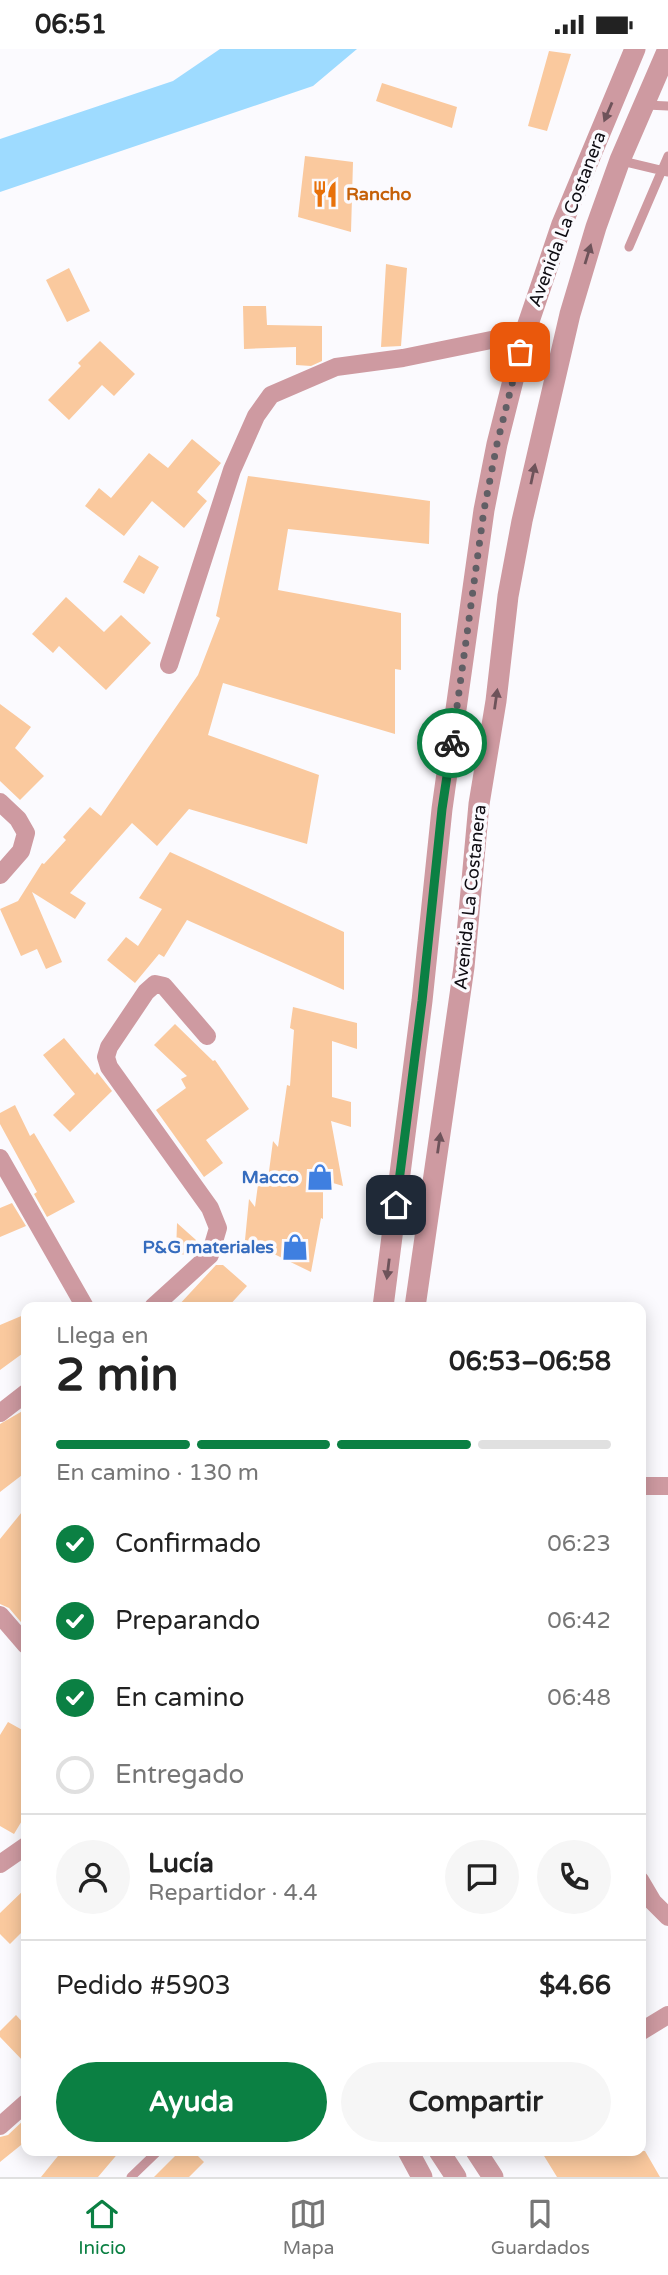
<!DOCTYPE html>
<html lang="es">
<meta charset="utf-8">
<style>
:root{--surface:#fff;--page:#f6f6f6;--text:#222;--muted:#767676;--line:#e0e0e0;--accent:#0b8043}
body{margin:0;font-family:"Varela Round",sans-serif;background:var(--page);color:var(--text);height:100vh;display:flex;flex-direction:column;font-size:26px;white-space:nowrap}
*{box-sizing:border-box;margin:0}
p{font-size:23px;color:var(--muted)}
.icon{flex:none;width:38px;height:38px;fill:none;stroke:currentColor;stroke-width:2;stroke-linecap:round;stroke-linejoin:round}
.map{position:relative;flex:1;overflow:hidden}
.drawer{position:absolute;left:21px;top:1253px;width:625px;height:854px;display:flex;flex-direction:column;background:var(--surface);border-radius:14px;box-shadow:0 4px 18px #0003}
.drawer>*{flex:none}
.pin{position:absolute;display:grid;place-items:center;width:60px;height:60px;color:#fff;margin:-30px;border-radius:14px;box-shadow:0 4px 10px #0006}
.courier{position:absolute;display:grid;place-items:center;width:70px;height:70px;margin:-35px;border:5px solid #0b8043;border-radius:50%;background:#fff;color:#222;box-shadow:0 2px 9px #0007}
.overview em{font-style:normal;font-weight:700}
.overview div{display:flex;flex-direction:column-reverse}
.overview{display:flex;align-items:center;justify-content:space-between;height:119px;padding:0 35px}
h1{font-size:46px;font-weight:700;line-height:52px}
.bar{display:grid;grid-template-columns:repeat(4,1fr);gap:10px 7px;align-content:center;height:84px;padding:0 35px}
.bar i{height:9px;border-radius:5px;background:var(--line)}
.bar .current{background:var(--accent)}
.bar p{grid-column:span 4}
.line{display:flex;align-items:center;gap:18px;padding:0 35px;border-top:2px solid var(--line)}
.line div{flex:1}
.round{display:grid;place-items:center;flex:none;width:74px;height:74px;border-radius:37px;background:var(--page)}
ol{padding:0 35px;list-style:none}
li{display:flex;align-items:center;gap:21px;height:77px}
li p{margin-inline-start:auto}
li .icon{padding:7px;border-radius:50%;background:var(--accent);color:#fff;stroke-width:4}
li:last-child{color:var(--muted)}
li i{width:38px;height:38px;border:4px solid var(--line);border-radius:50%}
.action{display:flex;gap:14px;margin-top:auto;padding:14px 35px}
.action a{flex:1;height:80px;border-radius:42px;background:var(--accent);color:#fff;font-size:28px;font-weight:700;line-height:80px;text-align:center}
.action a+a{background:var(--page);color:var(--text)}
.status{display:flex;justify-content:space-between;align-items:center;height:49px;padding:0 35px;background:var(--surface);direction:ltr}
.status svg{height:19px;fill:currentColor}
.menu{display:flex;justify-content:space-around;align-items:center;height:98px;border-top:2px solid var(--line);background:var(--surface);font-size:19px;color:var(--muted)}
.menu a{display:grid;justify-items:center;gap:4px}
.menu .current{color:var(--accent)}
.map>svg:first-child{display:block}
.water{fill:#9edbff}
.building{fill:#fac99e}
.lines{fill:none;stroke-linecap:round;stroke-linejoin:round}
.service{stroke:#ce9aa1;stroke-width:9}
.minor{stroke:#ce9aa1;stroke-width:18}
.tertiary{stroke:#ce9aa1;stroke-width:21}
.oneway{fill:#6e535a}
.done{stroke:#615f65;stroke-width:7;stroke-dasharray:0 12.6}
.route{stroke:#0b8043;stroke-width:9}
.labels{text-anchor:middle;dominant-baseline:central;stroke-width:7;stroke-linejoin:round;paint-order:stroke}
.food-label{font-size:18px;font-weight:bold;fill:#c56008;stroke:#fbfafe;text-anchor:start}
.street-label{font-size:18px;fill:#0e0c12;stroke:#fbfafe}
.shop-label{font-size:18px;font-weight:bold;fill:#366cbe;stroke:#fbfafe;text-anchor:end}
</style>
<div class="status"><b>06:51</b><svg viewBox="0 0 49 12"><path d="M0 12V9h3v3zM5 12V6h3v6zM10 12V3h3v9zM15 12V0h3v12zM26 1h20v11H26zM47 4h2v5h-2z"/></svg></div>
<div class="map">
<svg width="668" height="2128" viewBox="0 0 668 2128">
<rect width="100%" height="100%" fill="#fbfafe"/>
<path class="water" d="M220 0H357L313 37 0 143V90L173 32Z"/>
<path class="building" d="M549 2 571 5 547 82 528 77Z
M382 34 457 58 452 79 376 52Z
M305 107 353 113 351 183 298 168Z
M386 215 407 219 401 297 381 298Z
M69 219 90 262 67 273 46 231Z
M243 257H266L267 276 322 277V312L311 317 296 316V298L244 300Z
M100 292 135 325 114 347 102 336 69 371 48 351 81 317 78 314Z
M192 390 221 414 197 443 207 452 184 479 152 452 124 487 85 457 99 439 111 449 149 404 168 419Z
M248 427 430 452 429 495 288 480 278 541 401 564V621L395 620V685L223 634 208 686 319 726 307 795 189 760 157 797 132 774 70 844 86 854 75 870 32 843 62 913 46 920 37 900 21 907 0 860 18 852 42 814 44 815 66 791 63 788 90 758 101 767 198 626 220 569 216 567Z
M139 506 159 518 144 545 123 533Z
M66 548 104 583 121 566 151 594 106 641 59 597 53 604 32 585Z
M0 655 31 678 15 699 44 727 20 751 0 732Z
M170 803 344 883V941L187 871 164 908 159 905 135 934 107 911 126 888 138 897 162 860 139 849Z
M293 958 357 974V1000L332 992V1048L351 1053V1078L331 1072 343 1137 323 1131V1170L321 1169 311 1223 245 1191 249 1150 255 1158 259 1128 268 1130 273 1092 278 1098 287 1036 290 1037 294 981 290 979Z
M175 975 213 1012 215 1011 249 1060 206 1091 223 1114 204 1128 156 1061 186 1039 181 1030 187 1027 154 996Z
M64 989 95 1026 97 1023 112 1042 70 1083 53 1066 75 1045 43 1006Z
M15 1056 30 1087 34 1084 75 1153 47 1168 34 1145 37 1143 0 1075V1064Z
M12 1154 26 1177 0 1188V1159Z
M177 1174 196 1191 193 1206 176 1205Z
M216 1216H223L247 1237 228 1258H177Z
M26 1265V1302L0 1321V1276Z
M26 1360V1423L0 1443V1375Z
M26 1458V1579L9 1559 0 1555V1490Z
M8 1673 26 1683V1765L14 1785 0 1777V1686Z
M26 1839V1879L10 1895 0 1885V1864Z
M16 1966 26 1977V2015L0 1988V1982Z
M26 2069V2092L0 2113V2088L8 2086Z
M62 2102H120L98 2128H41Z
M180 2102H193L204 2113 189 2128H154Z
M541 2102H645L660 2128H557Z"/>
<g class="lines">
<path class="service" d="M646 56 668 57
M622 112 668 123
M629 198 668 107
M131 2128 158 2102"/>
<path class="minor" d="M169 616 232 421 256 367 271 346 336 318 403 309 525 284
M0 753 18 770 26 784 21 802 0 826
M0 1109 85 1258
M153 1258 210 1206 218 1179 210 1159 109 1018 106 1008 109 998 146 943 155 935 164 937 207 987
M0 1364 26 1344
M640 1437H668
M0 1566 26 1596
M0 1815 26 1797
M640 1831 653 1853 668 1868
M640 1983 668 1966
M0 2077 26 2054"/>
<path class="tertiary" d="M383 1258 422 952 442 760 484 461 497 395 525 284 562 175 635 0
M415 1258 464 918 479 755 496 652 508 547 522 472 570 265 596 178 620 111 668 0
M408 2102 422 2128
M439 2102 456 2128
M476 2102 493 2128"/>
</g>
<defs><path id="oneway-solid" d="M-6-.8H1V-3.2L6.5 0L1 3.2V.8H-6Z" transform="scale(1.75)"/></defs>
<g class="oneway">
<use href="#oneway-solid" transform="translate(608 63) rotate(113)"/>
<use href="#oneway-solid" transform="translate(588 205) rotate(-73)"/>
<use href="#oneway-solid" transform="translate(533 425) rotate(-78)"/>
<use href="#oneway-solid" transform="translate(496 650) rotate(-82)"/>
<use href="#oneway-solid" transform="translate(439 1094) rotate(-82)"/>
<use href="#oneway-solid" transform="translate(388 1220) rotate(97)"/>
</g>
<g class="lines">
<path class="done" d="M452 694 484 461 497 395 520 303"/>
<path class="route" d="M396 1156 422 952 442 760 452 694"/>
</g>
<defs>
<symbol id="restaurant-bare" viewBox="-9 -9 18 18"><path d="M-5-6h1v4h1v-4h1v4h1v-4h1v5L-1.5 .5V6h-2V.5L-5-1ZM5-6V6H3V1.5H1.5Q1.5-4 5-6Z" fill="#e8710a" stroke="#fbfafe" stroke-width="2.5" paint-order="stroke"/></symbol>
<symbol id="shop-bare" viewBox="-9 -9 18 18"><path d="M-5-2.5h2.3a2.7 3.5 0 0 1 5.4 0H5L5.5 6h-11ZM-1.5-2.5h3a1.5 2.3 0 0 0-3 0Z" fill="#3f7fe0" stroke="#fbfafe" stroke-width="2.5" paint-order="stroke"/></symbol>
</defs>
<g fill-rule="evenodd">
<use href="#restaurant-bare" x="306" y="126" width="38" height="38"/>
<use href="#shop-bare" x="301" y="1109" width="38" height="38"/>
<use href="#shop-bare" x="276" y="1179" width="38" height="38"/>
</g>
<g class="labels">
<g class="food-label">
<text x="346" y="145">Rancho</text>
</g>
<g class="street-label">
<text transform="translate(567 170) rotate(-69)">Avenida La Costanera</text>
<text transform="translate(470 848) rotate(-84)">Avenida La Costanera</text>
</g>
<g class="shop-label">
<text x="299" y="1128">Macco</text>
<text x="274" y="1198">P&amp;G materiales</text>
</g>
</g>
</svg>
<div class="pin" style="left:520px;top:303px;background:#ea580c"><svg class="icon" aria-label="bag" viewBox="0 0 24 24"><path d="M5 8h14l-1 12H6zM9 8a3 3 0 0 1 6 0"/></svg></div>
<div class="pin" style="left:396px;top:1156px;background:#1f2937"><svg class="icon" aria-label="home" viewBox="0 0 24 24"><path d="M3 11l9-7 9 7M6 9v11h12V9"/></svg></div>
<div class="courier" style="left:452px;top:694px"><svg class="icon" aria-label="bike" viewBox="0 0 24 24"><circle cx="6" cy="16" r="4"/><circle cx="18" cy="16" r="4"/><path d="M6 16l4-8h5l3 8M10 8l3 8H6M13 5h3"/></svg></div>
<section class="drawer">
<div class="overview"><div><h1>2 min</h1><p>Llega en</p></div><em>06:53–06:58</em></div>
<div class="bar"><i class="current"></i><i class="current"></i><i class="current"></i><i></i><p>En camino · 130 m</p></div>
<ol>
<li><svg class="icon" aria-label="check" viewBox="0 0 24 24"><path d="M5 12l5 5 9-10"/></svg>Confirmado<p>06:23</p></li>
<li><svg class="icon" aria-label="check" viewBox="0 0 24 24"><path d="M5 12l5 5 9-10"/></svg>Preparando<p>06:42</p></li>
<li><svg class="icon" aria-label="check" viewBox="0 0 24 24"><path d="M5 12l5 5 9-10"/></svg>En camino<p>06:48</p></li>
<li><i></i>Entregado</li>
</ol>
<div class="line" style="height:126px"><a class="round"><svg class="icon" aria-label="person" viewBox="0 0 24 24"><circle cx="12" cy="8" r="4"/><path d="M4 21q1-7 8-7t8 7"/></svg></a><div><b>Lucía</b><p>Repartidor · 4.4</p></div><a class="round"><svg class="icon" aria-label="chat" viewBox="0 0 24 24"><path d="M4 5h16v11H9l-5 4z"/></svg></a><a class="round"><svg class="icon" aria-label="phone" viewBox="0 0 24 24"><path d="M5 4h4l2 5-3 2q2 4 5 5l2-3 5 2v4C11 20 4 13 5 4z"/></svg></a></div>
<div class="line" style="height:91px"><div>Pedido #5903</div><b>$4.66</b></div>
<div class="action"><a>Ayuda</a><a>Compartir</a></div>
</section>
</div>
<nav class="menu">
<a class="current"><svg class="icon" aria-label="home" viewBox="0 0 24 24"><path d="M3 11l9-7 9 7M6 9v11h12V9"/></svg>Inicio</a>
<a><svg class="icon" aria-label="map" viewBox="0 0 24 24"><path d="M3 6l6-2 6 2 6-2v14l-6 2-6-2-6 2zM9 4v14M15 6v14"/></svg>Mapa</a>
<a><svg class="icon" aria-label="saved" viewBox="0 0 24 24"><path d="M7 4h10v16l-5-4-5 4z"/></svg>Guardados</a>
</nav>
